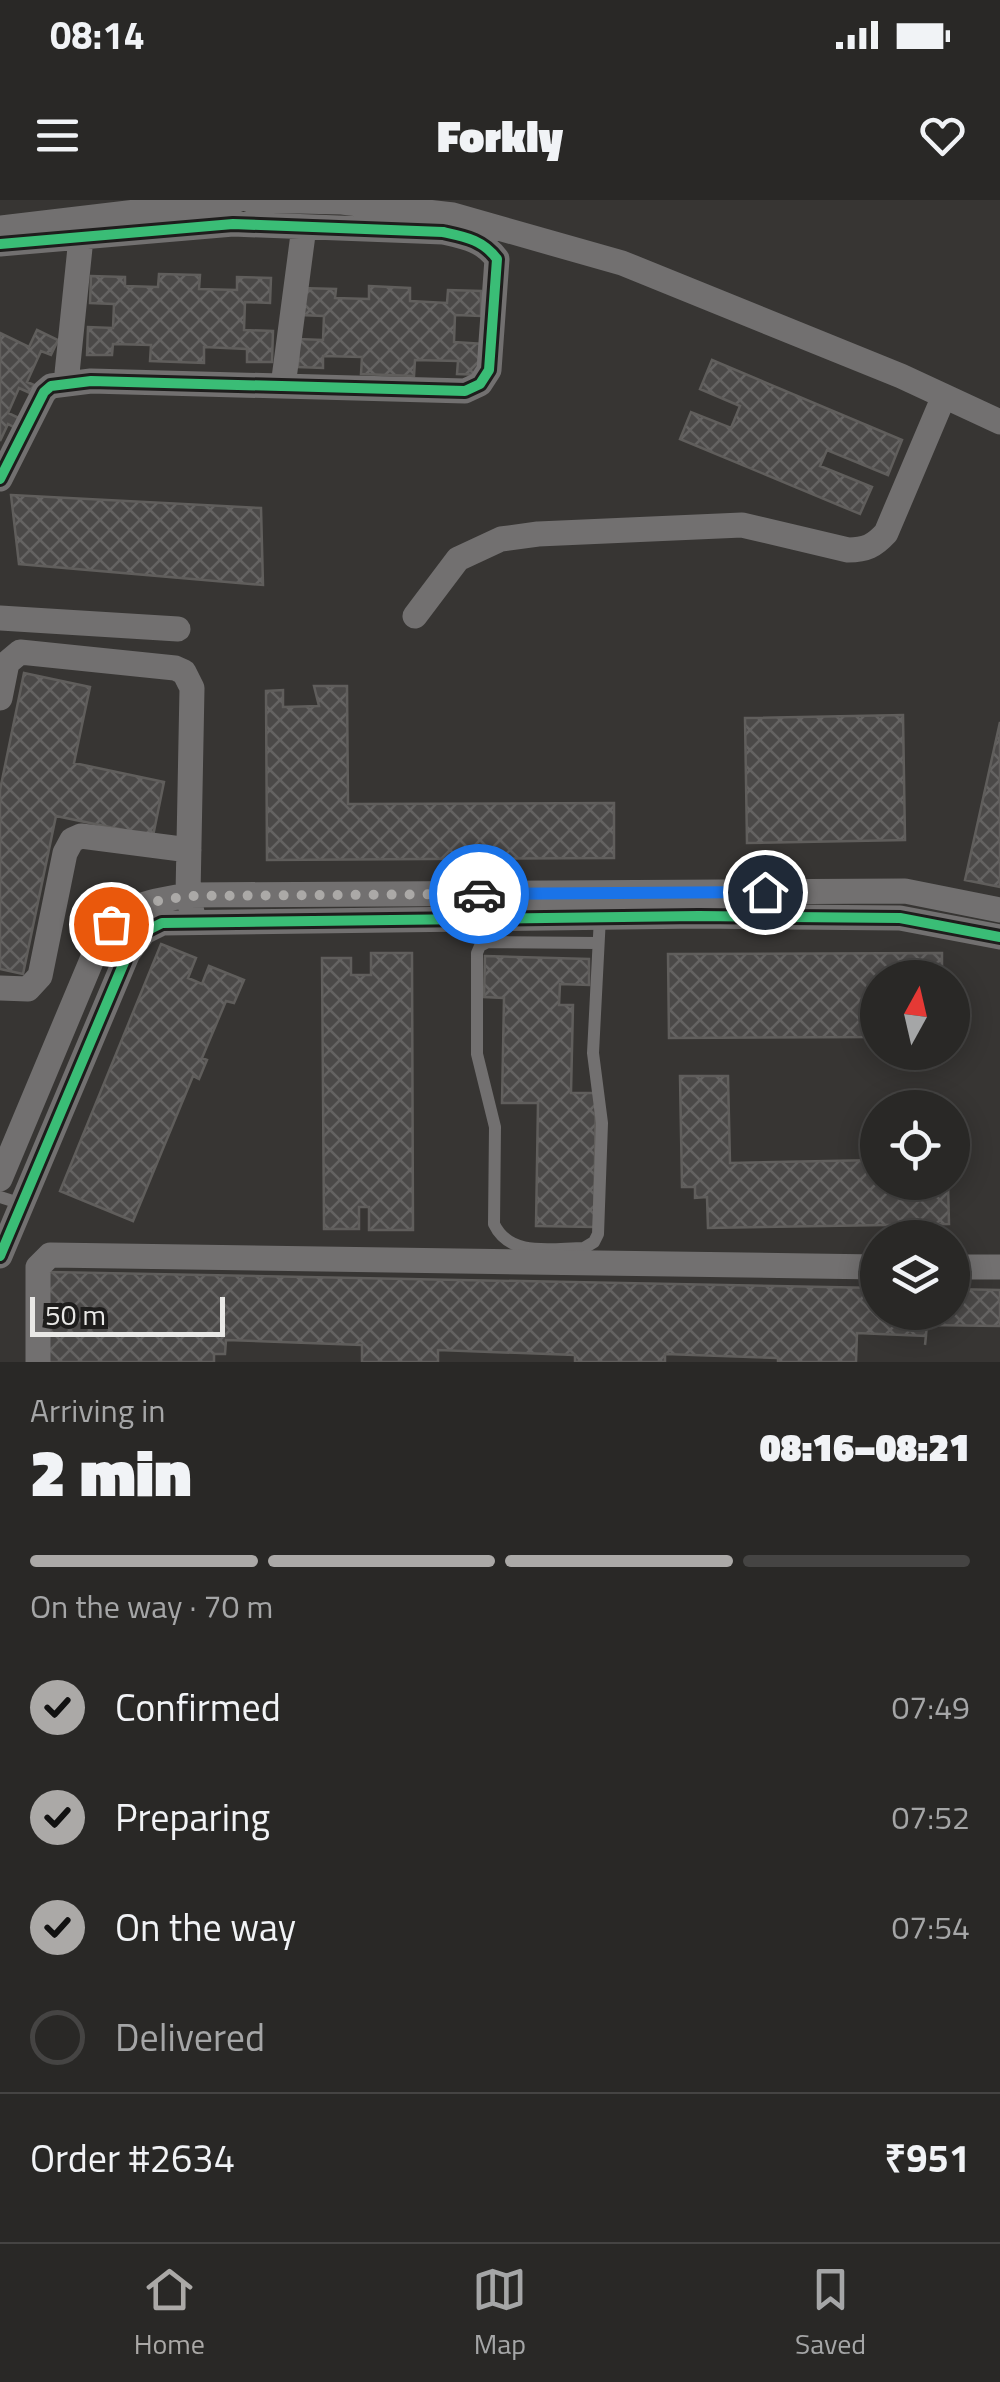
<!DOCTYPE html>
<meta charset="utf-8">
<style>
:root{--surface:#292826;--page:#31302e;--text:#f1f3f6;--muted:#a5a6a7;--line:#454443;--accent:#aba9a7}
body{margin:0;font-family:"Titillium Web",sans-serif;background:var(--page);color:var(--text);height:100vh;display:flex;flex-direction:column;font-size:38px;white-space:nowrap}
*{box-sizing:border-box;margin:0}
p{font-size:32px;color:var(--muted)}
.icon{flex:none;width:55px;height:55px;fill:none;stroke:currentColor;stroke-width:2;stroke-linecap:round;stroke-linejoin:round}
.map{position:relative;height:1162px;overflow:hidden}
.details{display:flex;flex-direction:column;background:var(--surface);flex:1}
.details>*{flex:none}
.needle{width:65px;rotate:8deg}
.tools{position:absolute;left:860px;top:760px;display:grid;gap:20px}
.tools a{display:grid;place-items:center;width:110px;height:110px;border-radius:50%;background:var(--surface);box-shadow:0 5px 25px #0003,0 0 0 2px var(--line);font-size:50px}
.scale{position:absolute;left:30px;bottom:25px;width:195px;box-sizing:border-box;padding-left:10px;border:5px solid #e9e8e6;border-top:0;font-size:28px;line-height:35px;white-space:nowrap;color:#e9e8e6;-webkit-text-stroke:8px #1e1d1c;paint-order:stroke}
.pin{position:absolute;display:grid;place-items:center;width:85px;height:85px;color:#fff;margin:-42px;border:5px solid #fff;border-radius:50%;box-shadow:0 2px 10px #0007}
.courier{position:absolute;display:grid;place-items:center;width:100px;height:100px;margin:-50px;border:8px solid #1a73e8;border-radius:50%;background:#fff;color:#222;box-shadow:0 2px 12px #0007}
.headline em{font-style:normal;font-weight:800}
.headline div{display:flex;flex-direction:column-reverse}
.headline{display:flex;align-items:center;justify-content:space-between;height:170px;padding:0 30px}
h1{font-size:65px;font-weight:800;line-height:75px}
.bar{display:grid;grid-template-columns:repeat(4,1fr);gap:15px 10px;align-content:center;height:120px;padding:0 30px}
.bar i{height:12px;border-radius:8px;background:var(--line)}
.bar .selected{background:var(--accent)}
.bar p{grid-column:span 4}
.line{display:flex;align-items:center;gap:25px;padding:0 30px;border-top:2px solid var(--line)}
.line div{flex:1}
ol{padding:0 30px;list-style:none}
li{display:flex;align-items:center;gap:30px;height:110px}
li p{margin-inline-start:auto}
li .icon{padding:10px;border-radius:50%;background:var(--accent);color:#111;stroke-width:4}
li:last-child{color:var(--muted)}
li i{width:55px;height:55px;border:5px solid var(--line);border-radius:50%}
.status{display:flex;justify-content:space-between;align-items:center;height:70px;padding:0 50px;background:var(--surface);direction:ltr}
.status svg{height:28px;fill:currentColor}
header{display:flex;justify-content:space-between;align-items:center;height:130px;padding:0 30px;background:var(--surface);font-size:45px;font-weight:800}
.tab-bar{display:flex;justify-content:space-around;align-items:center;height:140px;border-top:2px solid var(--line);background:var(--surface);font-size:28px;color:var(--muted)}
.tab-bar a{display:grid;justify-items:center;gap:5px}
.tab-bar .selected{color:var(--accent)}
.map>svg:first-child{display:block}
.building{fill:url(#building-cross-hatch);stroke:#605e5c;stroke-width:2.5}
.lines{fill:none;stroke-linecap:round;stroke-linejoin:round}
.lane{stroke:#727070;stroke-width:12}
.street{stroke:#727070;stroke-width:25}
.cycleway-casing{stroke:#1e1d1c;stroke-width:16}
.cycleway{stroke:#3abd76;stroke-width:10}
.done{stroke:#aba9a7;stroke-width:10;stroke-dasharray:0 18}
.route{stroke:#1a73e8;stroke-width:12}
</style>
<div class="status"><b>08:14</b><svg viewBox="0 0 49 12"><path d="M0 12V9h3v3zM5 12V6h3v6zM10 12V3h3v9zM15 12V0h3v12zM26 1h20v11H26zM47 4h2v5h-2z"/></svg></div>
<header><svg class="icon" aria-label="menu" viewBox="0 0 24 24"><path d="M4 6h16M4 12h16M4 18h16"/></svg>Forkly<svg class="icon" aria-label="heart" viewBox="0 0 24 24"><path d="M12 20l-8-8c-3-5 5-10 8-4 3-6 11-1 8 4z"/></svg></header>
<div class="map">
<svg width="1000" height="1162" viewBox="0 0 1000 1162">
<defs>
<pattern id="building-cross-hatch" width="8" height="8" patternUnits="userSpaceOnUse" patternTransform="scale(2.5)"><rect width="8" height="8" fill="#4b4948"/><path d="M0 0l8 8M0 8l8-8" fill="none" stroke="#656362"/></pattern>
</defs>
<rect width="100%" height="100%" fill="#373533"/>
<path class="building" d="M159 74 200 75 199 89 237 90V77L271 78 270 103 245 102 244 130 273 131 272 162H247V149L204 147V163L150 161 151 145 113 144 112 155H87L88 127 113 128 114 104 90 103 91 76 125 77V86L158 87Z
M369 86 410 88V101L447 103 448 90 481 91V116L455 115 454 142 484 144 483 175 457 174 458 161 415 160 414 176 361 174 362 157 323 156V168L298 167 299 139 323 140 324 116 300 115 301 88 336 89 335 98 369 99Z
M37 130 58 140 51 155 41 151 27 182 34 185 30 193 19 188 8 213 21 219 17 229 8 224 0 241V133L29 147Z
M712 160 902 240 888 275 827 250 820 266 872 287 860 314 680 239 691 212 731 228 740 206 700 189Z
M11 295 261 308 263 385 19 364Z
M24 473 90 487 74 563 164 582 153 636 56 616 23 774 0 769V590Z
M314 486H347L348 604 614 603V658L267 660 266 491 283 490V507L319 506Z
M903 515 905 640 747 643 745 518Z
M1000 522V687L965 680Z
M161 744 196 758 188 778 202 784 209 766 244 780 234 803 226 801 202 858 207 860 199 879 193 876 133 1021 60 991Z
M371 753H412L413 1030H369V1007H359V1029H324L322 758H351V775H371Z
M942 753V778H878V837L669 838 668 754Z
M485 756 589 759V785L560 784 559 805H573L571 893H596L594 1027 536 1026 538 903H502L504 798 484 797Z
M680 876H728L730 963 878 960V982H948L949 1024 708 1028 707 997 695 998V987H682Z
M49 1072 878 1088V1112H952V1089L1000 1090V1126L927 1125 925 1145 926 1136 857 1133 856 1162H778V1158L665 1154V1162H575V1155L438 1150V1162H362V1145L226 1140 225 1154H214V1162H48Z"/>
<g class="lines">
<path class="lane" d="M597 743 488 742 480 746 477 753V854L495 927 494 1024C510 1058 552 1048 584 1048L594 1042 598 1034 602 923 593 853 600 717
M0 997 22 1004"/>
<path class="street" d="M250 0 342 2 453 15 622 63 901 176 1000 222
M0 28 237 0
M0 44 233 24 443 32C466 37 483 40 497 59L489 170 480 184 465 191 91 181 51 186 44 192 0 279
M66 183 81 38
M283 186 304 27
M415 416 458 359 501 339 538 334 742 325 848 350C866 350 874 346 886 333L944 196
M0 418 178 429
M0 498 7 463 20 452 175 468 184 472 192 488 188 695 192 712
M0 788 28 789 40 776 65 653 72 640 81 636 189 650
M0 979 96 750C121 704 139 704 188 695L905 691 1000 710
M0 1056 128 753 144 732 162 723 699 716 900 718 1000 737
M952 1067H1000
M38 1162V1067L50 1055 878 1067"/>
<defs>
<path id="cycleway" d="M0 44 233 24 443 32C466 37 483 40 497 59L489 170 480 184 465 191 91 181 51 186 44 192 0 279
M0 1056 128 753 144 732 162 723 699 716 900 718 1000 737"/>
</defs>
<use href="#cycleway" class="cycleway-casing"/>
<use href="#cycleway" class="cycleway"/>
</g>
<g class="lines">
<path class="done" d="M111 724 135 705 188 696 479 694"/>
<path class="route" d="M479 694 765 692"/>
</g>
</svg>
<div class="tools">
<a><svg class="needle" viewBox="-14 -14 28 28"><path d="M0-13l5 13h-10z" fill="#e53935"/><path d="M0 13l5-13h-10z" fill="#a5a6a7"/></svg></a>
<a><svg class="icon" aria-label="locate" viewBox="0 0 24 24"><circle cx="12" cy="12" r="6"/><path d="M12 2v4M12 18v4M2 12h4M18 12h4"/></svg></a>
<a><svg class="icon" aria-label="layers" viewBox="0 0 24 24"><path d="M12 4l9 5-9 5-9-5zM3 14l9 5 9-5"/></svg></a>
</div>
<div class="scale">50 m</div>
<div class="pin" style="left:111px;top:724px;background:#ea580c"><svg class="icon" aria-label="bag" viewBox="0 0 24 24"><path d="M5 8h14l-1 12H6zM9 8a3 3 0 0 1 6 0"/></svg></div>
<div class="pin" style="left:765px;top:692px;background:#1f2937"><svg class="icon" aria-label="home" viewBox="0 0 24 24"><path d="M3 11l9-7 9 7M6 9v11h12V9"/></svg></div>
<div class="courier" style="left:479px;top:694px"><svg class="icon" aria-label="car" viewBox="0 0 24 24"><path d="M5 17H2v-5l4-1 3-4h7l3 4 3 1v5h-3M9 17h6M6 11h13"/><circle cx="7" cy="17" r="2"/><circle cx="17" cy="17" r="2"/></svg></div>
</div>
<section class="details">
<div class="headline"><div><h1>2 min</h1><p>Arriving in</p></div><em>08:16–08:21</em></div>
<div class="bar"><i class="selected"></i><i class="selected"></i><i class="selected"></i><i></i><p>On the way · 70 m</p></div>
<ol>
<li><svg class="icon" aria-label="check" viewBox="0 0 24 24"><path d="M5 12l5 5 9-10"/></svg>Confirmed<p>07:49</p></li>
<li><svg class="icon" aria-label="check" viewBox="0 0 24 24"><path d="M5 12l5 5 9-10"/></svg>Preparing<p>07:52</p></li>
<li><svg class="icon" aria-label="check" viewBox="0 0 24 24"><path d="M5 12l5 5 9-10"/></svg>On the way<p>07:54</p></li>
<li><i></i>Delivered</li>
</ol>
<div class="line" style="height:130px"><div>Order #2634</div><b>₹951</b></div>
</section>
<nav class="tab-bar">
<a class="selected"><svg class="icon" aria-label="home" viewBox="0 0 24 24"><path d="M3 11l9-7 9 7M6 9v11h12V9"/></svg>Home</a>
<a><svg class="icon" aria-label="map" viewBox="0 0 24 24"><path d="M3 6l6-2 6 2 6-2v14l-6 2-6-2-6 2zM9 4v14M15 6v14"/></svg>Map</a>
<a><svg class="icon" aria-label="saved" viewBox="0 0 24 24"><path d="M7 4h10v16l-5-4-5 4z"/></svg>Saved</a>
</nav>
